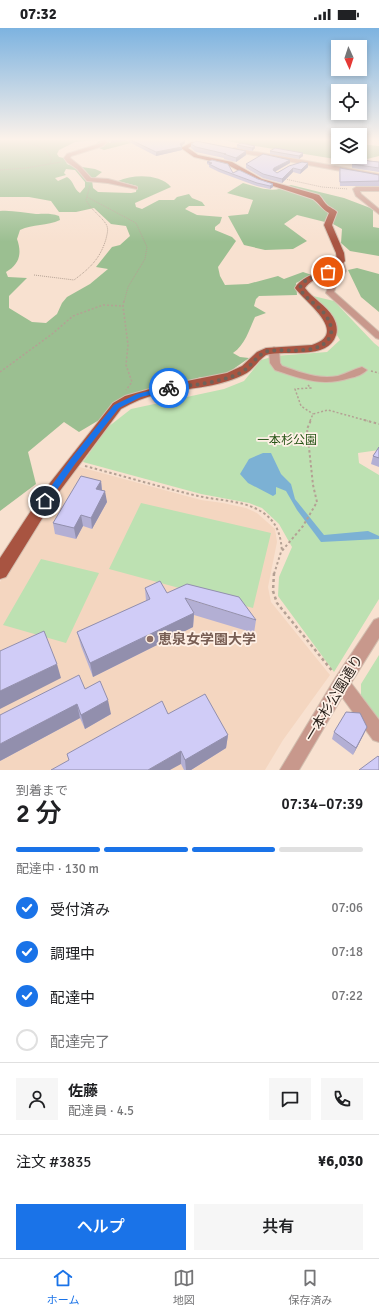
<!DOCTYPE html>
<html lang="ja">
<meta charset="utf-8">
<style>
:root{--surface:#fff;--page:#f6f6f6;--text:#202124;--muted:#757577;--line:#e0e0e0;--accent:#1a73e8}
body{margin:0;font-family:Signika,"Noto Sans JP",sans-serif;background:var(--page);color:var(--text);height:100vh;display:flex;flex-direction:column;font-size:15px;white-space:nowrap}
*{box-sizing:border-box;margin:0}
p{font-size:13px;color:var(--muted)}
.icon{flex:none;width:22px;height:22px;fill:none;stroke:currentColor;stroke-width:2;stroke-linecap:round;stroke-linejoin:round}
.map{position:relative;height:742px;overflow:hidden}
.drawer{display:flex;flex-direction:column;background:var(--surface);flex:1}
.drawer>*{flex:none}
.needle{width:26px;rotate:177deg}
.fabs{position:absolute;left:331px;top:12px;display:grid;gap:8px}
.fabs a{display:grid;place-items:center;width:36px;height:36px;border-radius:0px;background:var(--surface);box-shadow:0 2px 6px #0003;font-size:20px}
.pin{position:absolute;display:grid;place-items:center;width:34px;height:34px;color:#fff;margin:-17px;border:2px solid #fff;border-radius:50%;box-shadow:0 1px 4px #0007}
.courier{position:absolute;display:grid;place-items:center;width:40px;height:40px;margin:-20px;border:3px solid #1a73e8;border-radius:50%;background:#fff;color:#222;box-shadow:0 1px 5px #0007}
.summary em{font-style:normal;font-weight:600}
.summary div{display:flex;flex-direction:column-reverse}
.summary{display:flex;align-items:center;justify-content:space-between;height:68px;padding:0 16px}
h1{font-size:26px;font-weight:600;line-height:30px}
.bar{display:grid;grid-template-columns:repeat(4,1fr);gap:6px 4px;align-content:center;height:48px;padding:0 16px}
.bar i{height:5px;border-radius:3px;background:var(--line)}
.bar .on{background:var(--accent)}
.bar p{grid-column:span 4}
.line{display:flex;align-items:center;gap:10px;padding:0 16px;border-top:1px solid var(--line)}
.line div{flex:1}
.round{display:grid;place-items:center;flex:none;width:42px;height:42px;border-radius:0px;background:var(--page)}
ol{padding:0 16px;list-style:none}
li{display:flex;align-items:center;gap:12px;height:44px}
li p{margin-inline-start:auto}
li .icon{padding:4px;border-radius:50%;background:var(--accent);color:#fff;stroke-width:4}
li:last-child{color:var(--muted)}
li i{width:22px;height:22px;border:2px solid var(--line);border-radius:50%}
.button{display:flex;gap:8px;margin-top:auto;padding:8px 16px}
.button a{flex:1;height:46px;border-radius:0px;background:var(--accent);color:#fff;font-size:16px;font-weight:600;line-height:46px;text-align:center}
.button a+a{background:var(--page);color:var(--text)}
.status{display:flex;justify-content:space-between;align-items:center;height:28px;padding:0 20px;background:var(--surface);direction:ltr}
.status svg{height:11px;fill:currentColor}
.menu{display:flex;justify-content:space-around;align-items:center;height:56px;border-top:1px solid var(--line);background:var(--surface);font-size:11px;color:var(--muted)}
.menu a{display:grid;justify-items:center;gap:2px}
.menu .on{color:var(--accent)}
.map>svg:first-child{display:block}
.built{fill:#f4d6c0}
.green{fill:#bde1b2}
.forest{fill:#9bbf91;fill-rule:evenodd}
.water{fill:#7cb1d4}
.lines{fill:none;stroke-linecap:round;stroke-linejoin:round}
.minor-casing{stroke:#d2beaf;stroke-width:2}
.major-casing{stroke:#d2beaf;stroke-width:2}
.path-far3{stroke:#b4a194;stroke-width:1;stroke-dasharray:1 1;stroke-linecap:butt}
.path-far2{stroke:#b4a194;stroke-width:1.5;stroke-dasharray:2 2;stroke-linecap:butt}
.path-far1{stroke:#b4a194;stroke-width:2;stroke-dasharray:2.5 2.5;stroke-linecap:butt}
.path{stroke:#b4a194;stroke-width:2.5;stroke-dasharray:3 3;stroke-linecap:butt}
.minor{fill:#c8988c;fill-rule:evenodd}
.major{fill:#a85441;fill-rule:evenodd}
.wall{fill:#b3afd4}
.shaded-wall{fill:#928fad}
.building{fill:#d0ccf7;stroke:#928fad}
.route{fill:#1a73e8}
.done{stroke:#706258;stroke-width:4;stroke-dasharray:0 7.2}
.education-dot{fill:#8d6e63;stroke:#fef0e6;stroke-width:1.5}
.labels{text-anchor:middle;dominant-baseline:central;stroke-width:3.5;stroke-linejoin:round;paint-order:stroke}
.park-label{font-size:12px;fill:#265416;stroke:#fef0e6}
.near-education-label{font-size:14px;font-weight:bold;fill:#785e54;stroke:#fef0e6;text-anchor:start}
.near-street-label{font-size:14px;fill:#271e18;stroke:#fef0e6}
</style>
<div class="status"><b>07:32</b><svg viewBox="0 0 49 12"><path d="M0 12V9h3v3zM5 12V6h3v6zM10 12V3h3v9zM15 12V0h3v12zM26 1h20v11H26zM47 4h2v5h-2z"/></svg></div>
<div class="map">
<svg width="379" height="742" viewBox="0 0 379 742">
<rect width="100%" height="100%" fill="#f8e1d0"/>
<path class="built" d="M76 438 201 472 223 475 246 480 257 485 275 501 277 514 268 559 271 574 330 647 283 712 265 742H0V554L64 453Z"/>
<path class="green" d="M313 268 334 273 374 315 379 319V422L358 425 359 435 379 447V571L334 644 278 568 279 549 292 519 279 496 262 480 249 475 201 466 83 434 108 399 131 381 224 361 244 353 261 332 275 328 327 324 340 312Z
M141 475 271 505 253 580 109 541Z
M41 531 99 545 66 615 3 597Z
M379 627V690L375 689 361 667V656Z"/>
<path class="forest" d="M0 111H109L75 114 59 122 57 126 59 129 64 130 67 136 69 137 95 141 102 144 92 152 93 160 98 164 131 165 136 164 137 158 118 153C134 146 160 146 171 159L135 175 136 179 142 181 159 172H174L177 169 189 166 192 170 202 174 205 178H189L185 181 197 187 222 189 220 195 215 199V202L232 209 236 213 218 239 220 248 225 257 248 256 278 248 284 251 303 244 312 247 296 255 297 267 259 268 256 271 254 278 266 285 255 289C249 302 245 317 233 325L240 329 249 330 222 349H201L179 356 148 363 79 404 64 394 28 424 36 456 0 483V183C12 182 24 185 36 186 45 186 50 185 59 188L60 192C47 198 33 196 20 202L17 211C22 225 20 236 6 244L8 249 27 250 9 268V280L32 294 46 295 57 286 62 275 67 269 90 256 108 241 96 239 112 219 120 217 130 208 126 198 111 196 94 180 76 184H59L51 173 29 169H0ZM66 141 75 142 85 154V159L80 165C74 162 74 153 67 149L58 153 55 150 66 147 64 145Z
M125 111 131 115 104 122 94 118 99 113H108L109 115Z
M221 111H338V129H360V116L379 118V128L367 131 341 132 232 114Z
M243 155C261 160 272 166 291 157L344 170 373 181V199L379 200V228L350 223 341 215 342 201 333 196 297 187 284 196 307 213 293 221 265 222 244 217 228 188 248 186 253 172 227 165Z
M357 240 379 246V284L361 269 348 242Z"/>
<path class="water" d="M263 425H271L281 446 291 456 295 471 324 507 368 503 379 508V511L321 514 297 482 286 463 276 459V466L273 468 248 455 240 446 249 431Z"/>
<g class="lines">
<defs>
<path id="minor" d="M100 111H104L107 114 103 118 71 128 70 130 81 139 91 150 108 151 137 159V161L108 155 87 153 77 141 67 134 64 130 67 126 99 116 102 114Z
M234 120 379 146V150L232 123 231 122Z
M379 159V163H360L361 166 379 181V186L356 168 353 161 356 159Z
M337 232H343L346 243 336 258 334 264 379 304V311L376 310 326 265 329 257 339 243 336 234Z
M274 319 279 322 280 335 282 338C300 344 318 352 338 348 346 346 354 341 362 339L367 342C363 346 356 349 350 350 322 359 302 351 275 342L270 335 269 322Z
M379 590V610L351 655 379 692V714L373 712 342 669 299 742H280L336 649 374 592Z"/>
<path id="major" d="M192 114 197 115 188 120 198 127 232 134 262 151 319 167C323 171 324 175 328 178 331 180 334 181 337 184L332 197 344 225 345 233C334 247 314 247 305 260 313 271 326 277 333 289 336 294 338 301 336 307 328 333 286 321 266 327 257 333 253 343 243 347 217 360 186 360 158 366 145 369 133 374 121 381L56 468 6 549 0 551V530L46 460 113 375 125 368 157 359 227 345 242 338 257 324 266 320 312 317C350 305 305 274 295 260 304 245 325 245 337 233L336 225 324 197 329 185C321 180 320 176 313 171L258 153 228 137 194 129 181 120Z"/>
</defs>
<use href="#minor" class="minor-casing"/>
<use href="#major" class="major-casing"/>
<path class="path-far3" d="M19 111 45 121 52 131 50 135
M200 113 207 111
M0 142 26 140 61 134
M285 151 322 159 348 161
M87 169 136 195 147 219 145 231 128 259 124 274
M34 247 74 252C90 240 100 231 106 211 107 206 109 201 106 196 100 187 91 182 86 172L90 157"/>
<path class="path-far2" d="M124 273 123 278 128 317 126 337 132 354 126 362
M371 343 379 345
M0 344 52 306 73 288 103 277 123 278
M308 357 311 360 295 361 301 378 313 386
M310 393 313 386 328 382 368 393"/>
<path class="path-far1" d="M364 392 379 396
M85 438C123 448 160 459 198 468 220 473 246 472 265 486 278 496 281 509 282 524
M274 546 281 524 303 498 317 474 313 457 307 401 311 392"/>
<path class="path" d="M274 545 273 563 277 575 333 644"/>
<use href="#minor" class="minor"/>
<use href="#major" class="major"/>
</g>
<path class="wall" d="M106 111H181L185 112V115L182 118V122L156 128 129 114V112L111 115Z
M188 111H201L195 112Z
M191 116 246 127 236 134 224 131V130L196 124 191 120Z
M237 117 255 118V120L252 123 237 120Z
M270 123 303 128 299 131 270 126Z
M212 132 233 145 239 142 273 159 270 161 257 158 219 144 209 139V137L207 136V134Z
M369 133 379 134V144L352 140V136Z
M290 135 275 144 277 145 289 138 308 139 300 146 293 144 282 155 263 150 246 140V136Z
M340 140 379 147V158H340L339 144Z
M379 419V439L371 436 373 428Z
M101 453 102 462 107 474 92 501 83 498 76 511 55 506 53 495Z
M145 560 167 565 256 592 254 605 194 587 193 599 93 649 81 618 77 604 146 573Z
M85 661 111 686 85 701 80 690 0 733Z
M168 686 228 707 226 720 191 742H184L181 736Z
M367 699 353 727 332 711 334 704Z"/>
<path class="shaded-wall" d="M117 111H128L129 112 111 115V112Z
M185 112V115L180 119H182V122L156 128V124L180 116Z
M255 118V120L252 123V120Z
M246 123V127L236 134V130Z
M303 125V128L299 131V128Z
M290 132V135L274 144 273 142 274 140Z
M308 135V139L300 146 301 142Z
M293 140V144L282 155V151Z
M273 156V159L270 161V158Z
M101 453 102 464 96 461Z
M105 463 107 474 92 501 91 490Z
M81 487 83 498 76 511 74 500Z
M194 585 193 599 93 649 90 635Z
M57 636 61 650 0 681V663Z
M108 672 111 686 85 701 81 687Z
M77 676 80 690 0 733V716Z
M367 699 364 706 353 727 356 720Z
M228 707 226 720 191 742H186L185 732Z
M181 723V736L170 742H148Z"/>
<path class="building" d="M129 111H181L185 112 180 116 182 119 156 124Z
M196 113 246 123 236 130 224 126H226L196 119 191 116Z
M241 115 255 118 252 120 237 117Z
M275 120 303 125 299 128 270 123Z
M263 126 290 132 274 140 273 142 277 145 289 138 302 134 308 135 301 142 293 140 282 151 263 146 246 136Z
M359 129 369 133 379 134V140L352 136Z
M212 132 228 136 233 145 239 142 258 151 273 156 270 158 257 155 219 141 209 136 212 135 207 134Z
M340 140 379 147V153L340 154Z
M379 419V430L373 428Z
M81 448 101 453 96 461 105 463 91 490 81 487 74 500 53 495Z
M160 553 167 565 187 556 239 569 256 592 185 570 194 585 90 635 77 604 150 571 145 560Z
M44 603 57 636 0 663V623Z
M79 647 85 661 100 653 108 672 81 687 77 676 0 716V687Z
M205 666 228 707 185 732 181 723 148 742H51L69 732 67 726 162 673 168 686Z
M346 684 360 685 367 699 356 720 334 704Z
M378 728 379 729V742H359Z"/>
<linearGradient id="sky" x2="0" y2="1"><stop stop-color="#7db3e0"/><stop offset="0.52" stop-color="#fcf2ea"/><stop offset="1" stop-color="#fcf2ea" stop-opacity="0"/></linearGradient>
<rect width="379" height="214" fill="url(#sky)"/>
<path class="route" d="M169 358 171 359V362L141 369 119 380 75 436 47 476H42V471L70 432 114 377 137 366Z"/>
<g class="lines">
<path class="done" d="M169 360C192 357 221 355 242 344 252 338 256 327 268 323 287 320 321 329 331 307 334 281 302 273 300 259L306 252 328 244"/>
</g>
<circle class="education-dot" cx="150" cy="611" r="4"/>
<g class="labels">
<g class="park-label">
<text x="287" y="412">一本杉公園</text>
</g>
<g class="near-education-label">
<text x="158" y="611">恵泉女学園大学</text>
</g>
<g class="near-street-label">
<text transform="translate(334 670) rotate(-59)">一本杉公園通り</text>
</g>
</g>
</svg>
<div class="fabs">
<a><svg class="needle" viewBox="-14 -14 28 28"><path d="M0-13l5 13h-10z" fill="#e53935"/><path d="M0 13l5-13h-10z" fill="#757577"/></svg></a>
<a><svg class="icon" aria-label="locate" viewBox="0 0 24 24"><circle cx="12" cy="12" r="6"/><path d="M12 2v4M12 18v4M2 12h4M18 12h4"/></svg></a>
<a><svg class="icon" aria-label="layers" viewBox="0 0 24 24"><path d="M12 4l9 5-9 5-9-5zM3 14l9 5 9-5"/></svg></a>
</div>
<div class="pin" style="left:328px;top:244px;background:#ea580c"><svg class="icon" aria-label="bag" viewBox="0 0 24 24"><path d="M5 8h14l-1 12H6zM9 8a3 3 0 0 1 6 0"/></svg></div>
<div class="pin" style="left:45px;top:473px;background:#1f2937"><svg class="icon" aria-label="home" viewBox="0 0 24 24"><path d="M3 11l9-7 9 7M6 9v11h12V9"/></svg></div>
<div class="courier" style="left:169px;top:360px"><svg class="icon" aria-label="bike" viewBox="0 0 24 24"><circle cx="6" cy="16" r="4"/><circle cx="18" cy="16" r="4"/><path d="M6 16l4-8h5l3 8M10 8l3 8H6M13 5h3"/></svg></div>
</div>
<section class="drawer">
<div class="summary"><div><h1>2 分</h1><p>到着まで</p></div><em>07:34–07:39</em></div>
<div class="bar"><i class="on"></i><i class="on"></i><i class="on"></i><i></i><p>配達中 · 130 m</p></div>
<ol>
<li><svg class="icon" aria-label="check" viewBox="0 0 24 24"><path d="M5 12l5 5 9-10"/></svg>受付済み<p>07:06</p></li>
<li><svg class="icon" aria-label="check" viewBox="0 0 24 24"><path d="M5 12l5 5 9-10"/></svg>調理中<p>07:18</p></li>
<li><svg class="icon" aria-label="check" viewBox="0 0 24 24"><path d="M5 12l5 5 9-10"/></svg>配達中<p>07:22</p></li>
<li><i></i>配達完了</li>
</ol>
<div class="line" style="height:72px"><a class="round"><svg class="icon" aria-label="person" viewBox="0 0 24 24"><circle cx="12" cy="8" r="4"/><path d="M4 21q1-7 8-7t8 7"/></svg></a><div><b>佐藤</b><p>配達員 · 4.5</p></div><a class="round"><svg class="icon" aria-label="chat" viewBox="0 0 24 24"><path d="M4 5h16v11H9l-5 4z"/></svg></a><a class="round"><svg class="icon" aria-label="phone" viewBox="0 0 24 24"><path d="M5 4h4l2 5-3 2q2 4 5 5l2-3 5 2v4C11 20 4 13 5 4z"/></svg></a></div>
<div class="line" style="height:52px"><div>注文 #3835</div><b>¥6,030</b></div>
<div class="button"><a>ヘルプ</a><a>共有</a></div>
</section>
<nav class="menu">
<a class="on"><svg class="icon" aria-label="home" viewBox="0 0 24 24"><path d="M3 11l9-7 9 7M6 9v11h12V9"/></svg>ホーム</a>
<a><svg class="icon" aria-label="map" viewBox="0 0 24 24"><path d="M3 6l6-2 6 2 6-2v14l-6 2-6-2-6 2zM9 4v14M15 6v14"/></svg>地図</a>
<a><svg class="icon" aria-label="saved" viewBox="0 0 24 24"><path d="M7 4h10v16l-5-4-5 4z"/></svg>保存済み</a>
</nav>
